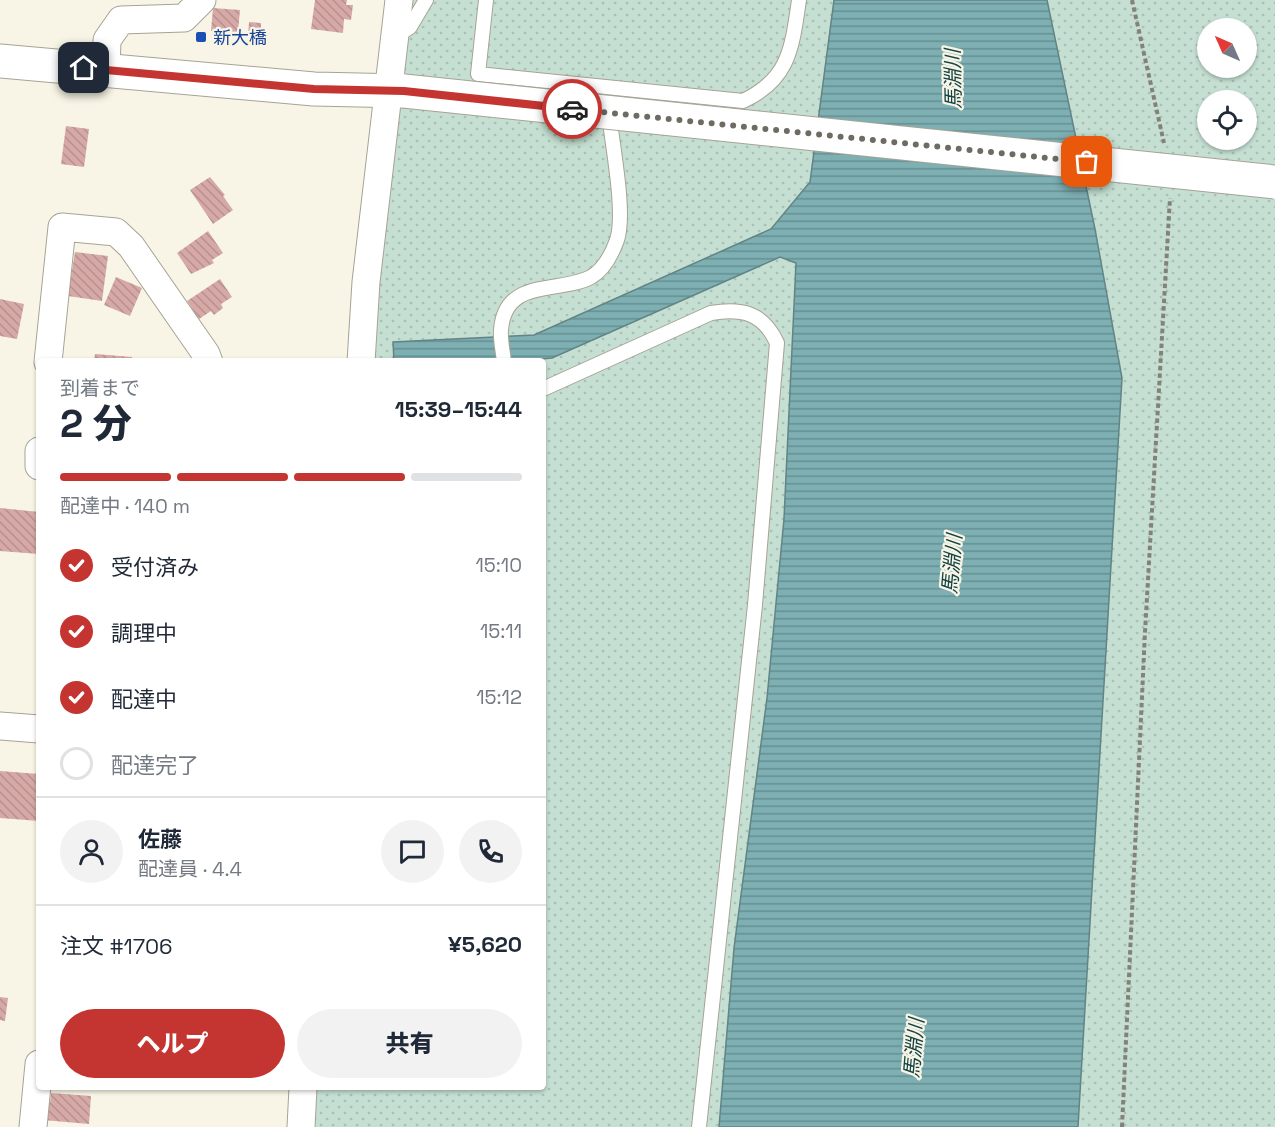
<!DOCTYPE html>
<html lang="ja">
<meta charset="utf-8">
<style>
:root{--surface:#fff;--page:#f2f2f3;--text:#1f2937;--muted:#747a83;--line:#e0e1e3;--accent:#c43531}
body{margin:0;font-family:"Space Grotesk","Noto Sans JP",sans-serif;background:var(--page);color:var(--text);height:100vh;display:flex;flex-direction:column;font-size:22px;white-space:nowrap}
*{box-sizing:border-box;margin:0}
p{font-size:20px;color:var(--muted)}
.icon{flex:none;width:33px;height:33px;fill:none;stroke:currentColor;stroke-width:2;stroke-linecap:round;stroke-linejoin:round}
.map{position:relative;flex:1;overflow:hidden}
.side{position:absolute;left:36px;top:358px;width:510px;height:732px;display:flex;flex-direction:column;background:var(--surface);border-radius:6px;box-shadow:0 2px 4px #0004}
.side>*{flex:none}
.needle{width:39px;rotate:315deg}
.tools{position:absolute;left:1197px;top:18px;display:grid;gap:12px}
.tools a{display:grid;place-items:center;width:60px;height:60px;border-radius:50%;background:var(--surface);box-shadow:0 2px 4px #0004;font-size:30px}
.pin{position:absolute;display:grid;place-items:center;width:51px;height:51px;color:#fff;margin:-26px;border-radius:12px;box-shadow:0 3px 9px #0006}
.courier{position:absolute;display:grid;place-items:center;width:60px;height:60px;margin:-30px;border:4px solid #c43531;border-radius:50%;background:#fff;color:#222;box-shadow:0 2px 8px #0007}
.overview em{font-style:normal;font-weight:800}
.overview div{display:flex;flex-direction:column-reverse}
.overview{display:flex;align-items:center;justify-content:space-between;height:102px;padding:0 24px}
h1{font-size:39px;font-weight:800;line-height:45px}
.bar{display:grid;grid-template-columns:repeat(4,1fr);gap:9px 6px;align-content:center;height:72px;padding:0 24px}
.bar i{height:8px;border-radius:4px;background:var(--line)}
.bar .selected{background:var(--accent)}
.bar p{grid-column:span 4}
.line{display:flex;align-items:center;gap:15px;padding:0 24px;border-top:2px solid var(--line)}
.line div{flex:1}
.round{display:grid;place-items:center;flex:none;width:63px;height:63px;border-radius:32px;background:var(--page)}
ol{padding:0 24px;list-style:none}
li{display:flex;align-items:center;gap:18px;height:66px}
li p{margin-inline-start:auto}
li .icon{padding:6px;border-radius:50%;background:var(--accent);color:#fff;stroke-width:4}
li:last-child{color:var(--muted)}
li i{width:33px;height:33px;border:3px solid var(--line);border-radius:50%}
.button{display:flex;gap:12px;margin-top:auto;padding:12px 24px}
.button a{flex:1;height:69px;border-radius:36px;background:var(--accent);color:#fff;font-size:24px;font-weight:800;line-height:69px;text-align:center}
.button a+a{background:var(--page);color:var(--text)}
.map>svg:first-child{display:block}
.grass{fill:url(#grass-dots);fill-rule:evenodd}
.water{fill:url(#water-rules);stroke:#628485;stroke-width:1.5}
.building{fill:url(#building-back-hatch)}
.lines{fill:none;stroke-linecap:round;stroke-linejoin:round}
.lane-casing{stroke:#a6a395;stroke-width:16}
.street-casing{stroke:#a6a395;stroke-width:29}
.secondary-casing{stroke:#a6a395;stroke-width:35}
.path{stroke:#848278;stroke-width:4;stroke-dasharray:4.5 3;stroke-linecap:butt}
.lane{stroke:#fff;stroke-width:14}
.street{stroke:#fff;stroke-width:27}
.secondary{stroke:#fff;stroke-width:33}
.secondary-bridge-casing{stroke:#a6a395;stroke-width:35;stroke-linecap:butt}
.secondary-bridge{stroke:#fff;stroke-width:33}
.done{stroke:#6d6b62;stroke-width:6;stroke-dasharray:0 10.8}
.route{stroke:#c43531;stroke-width:8}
.transit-dot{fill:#1a4fb4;stroke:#f9f5e6;stroke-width:2}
.labels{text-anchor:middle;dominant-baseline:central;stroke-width:4.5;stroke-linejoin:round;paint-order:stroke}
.transit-label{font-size:18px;fill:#164399;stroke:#f9f5e6;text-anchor:start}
.water-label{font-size:20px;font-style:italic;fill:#144346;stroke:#f9f5e6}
</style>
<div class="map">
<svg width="1275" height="1127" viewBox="0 0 1275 1127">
<defs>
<pattern id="grass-dots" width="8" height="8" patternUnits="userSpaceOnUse" patternTransform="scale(1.5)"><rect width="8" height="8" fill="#c5e0d2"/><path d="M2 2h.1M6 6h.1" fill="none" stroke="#a9c0b4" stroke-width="1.8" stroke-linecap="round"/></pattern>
<pattern id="water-rules" width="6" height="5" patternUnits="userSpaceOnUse" patternTransform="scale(1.5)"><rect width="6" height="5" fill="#7dafb3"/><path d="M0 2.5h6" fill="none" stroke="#668e91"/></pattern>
<pattern id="building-back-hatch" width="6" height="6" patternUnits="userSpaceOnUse" patternTransform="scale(1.5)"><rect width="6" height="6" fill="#d6a9a7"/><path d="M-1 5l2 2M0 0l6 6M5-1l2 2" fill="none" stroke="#b7918f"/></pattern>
</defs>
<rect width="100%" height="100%" fill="#f9f5e6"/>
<path class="grass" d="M411 0H834L810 183 771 229 796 263 784 519 767 698 734 948 719 1127H314V1088H543V362L370 361Z
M1047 0H1275V1127H1078L1122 378 1095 229ZM1208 28H1246V68H1208ZM1208 100H1246V140H1208Z"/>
<path class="water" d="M834 0H1047L1095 229 1122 378 1078 1127H719L734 948 767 698 784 519 796 263 780 257 552 358 507 362 394 361 393 342 534 335 771 229 810 182Z"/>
<path class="building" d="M315 0H347L346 5H353L351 20 344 19 343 33 311 29Z
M213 8 240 10 238 32 211 31Z
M249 22 261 23V36L248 35Z
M66 126 89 129 84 167 61 164Z
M210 177 225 195 223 196 233 210 213 224 190 190Z
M208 231 223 253 212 260 214 263 191 274 177 253Z
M75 252 108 256 102 301 68 296Z
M116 277 142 288 130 316 104 305Z
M220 279 232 297 221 304 223 308 214 315 211 311 199 319 187 301Z
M0 299 24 304 17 339 0 336Z
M95 354 132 357 131 362H94Z
M0 508 39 512V554L0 551Z
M0 771 39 774V821L0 818Z
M0 997 8 998 5 1021 0 1020Z
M51 1093 91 1096 89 1124 43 1120 44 1103H50Z"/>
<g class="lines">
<defs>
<path id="lane" d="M486 0 478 74 743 101C790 79 792 47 799 0
M396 36 410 27 426 0
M504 362C503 351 500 340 501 330 505 277 559 294 591 277 603 270 612 254 617 240 626 212 612 145 609 113
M543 389 711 313C741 308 763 312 777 343L755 605 699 1127"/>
<path id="street" d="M106 69 107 40 121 20 184 18 202 0
M48 362 62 227 116 232 131 246 206 354 209 362
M361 362 366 282 399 0
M39 451V466
M0 726 39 729
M33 1127 39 1064
M301 1127 303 1088"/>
<path id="secondary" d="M0 61 314 89 404 91"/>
</defs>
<use href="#lane" class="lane-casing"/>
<use href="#street" class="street-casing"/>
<use href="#secondary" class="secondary-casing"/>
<path class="path" d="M1132 0 1164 143
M1122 1127 1145 632 1170 198"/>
<use href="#lane" class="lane"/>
<use href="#street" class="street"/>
<use href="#secondary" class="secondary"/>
<defs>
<path id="secondary-bridge" d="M404 91 1275 182"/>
</defs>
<use href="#secondary-bridge" class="secondary-bridge-casing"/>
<use href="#secondary-bridge" class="secondary-bridge"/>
</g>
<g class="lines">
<path class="done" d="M572 109 1087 162"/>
<path class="route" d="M84 68 314 89 404 91 572 109"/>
</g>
<rect class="transit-dot" x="195" y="31" width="12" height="12" rx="3"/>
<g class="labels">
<g class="transit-label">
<text x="213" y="37">新大橋</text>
</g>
<g class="water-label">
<text transform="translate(953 79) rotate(-91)">馬淵川</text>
<text transform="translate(952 564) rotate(-85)">馬淵川</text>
<text transform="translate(914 1048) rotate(-85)">馬淵川</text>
</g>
</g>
</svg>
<div class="tools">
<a><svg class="needle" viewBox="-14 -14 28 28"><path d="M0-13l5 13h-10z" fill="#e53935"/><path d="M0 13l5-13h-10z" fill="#747a83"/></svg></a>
<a><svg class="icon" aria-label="locate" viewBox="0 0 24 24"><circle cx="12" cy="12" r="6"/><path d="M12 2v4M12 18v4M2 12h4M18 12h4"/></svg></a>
</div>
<div class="pin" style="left:1087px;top:162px;background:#ea580c"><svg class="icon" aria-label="bag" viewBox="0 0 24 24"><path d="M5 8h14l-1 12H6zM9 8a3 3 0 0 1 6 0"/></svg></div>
<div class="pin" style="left:84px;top:68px;background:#1f2937"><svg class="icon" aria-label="home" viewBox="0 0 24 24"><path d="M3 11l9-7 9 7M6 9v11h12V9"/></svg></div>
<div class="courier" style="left:572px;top:109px"><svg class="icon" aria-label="car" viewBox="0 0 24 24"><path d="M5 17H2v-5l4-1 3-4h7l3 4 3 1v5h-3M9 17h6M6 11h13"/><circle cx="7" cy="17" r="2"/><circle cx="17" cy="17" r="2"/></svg></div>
<section class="side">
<div class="overview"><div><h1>2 分</h1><p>到着まで</p></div><em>15:39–15:44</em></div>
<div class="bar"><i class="selected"></i><i class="selected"></i><i class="selected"></i><i></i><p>配達中 · 140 m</p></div>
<ol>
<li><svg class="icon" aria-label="check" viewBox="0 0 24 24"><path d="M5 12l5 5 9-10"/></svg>受付済み<p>15:10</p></li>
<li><svg class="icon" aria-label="check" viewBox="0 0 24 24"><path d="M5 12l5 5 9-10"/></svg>調理中<p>15:11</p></li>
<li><svg class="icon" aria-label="check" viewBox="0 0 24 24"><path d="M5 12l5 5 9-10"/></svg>配達中<p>15:12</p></li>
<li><i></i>配達完了</li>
</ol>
<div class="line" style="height:108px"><a class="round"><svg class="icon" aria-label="person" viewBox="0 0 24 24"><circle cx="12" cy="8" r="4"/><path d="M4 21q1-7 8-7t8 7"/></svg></a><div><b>佐藤</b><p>配達員 · 4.4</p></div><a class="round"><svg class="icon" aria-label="chat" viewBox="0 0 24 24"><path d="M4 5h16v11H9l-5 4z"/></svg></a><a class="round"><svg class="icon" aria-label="phone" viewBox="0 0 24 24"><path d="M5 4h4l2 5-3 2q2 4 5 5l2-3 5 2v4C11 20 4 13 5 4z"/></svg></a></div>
<div class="line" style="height:78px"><div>注文 #1706</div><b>¥5,620</b></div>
<div class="button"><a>ヘルプ</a><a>共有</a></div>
</section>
</div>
